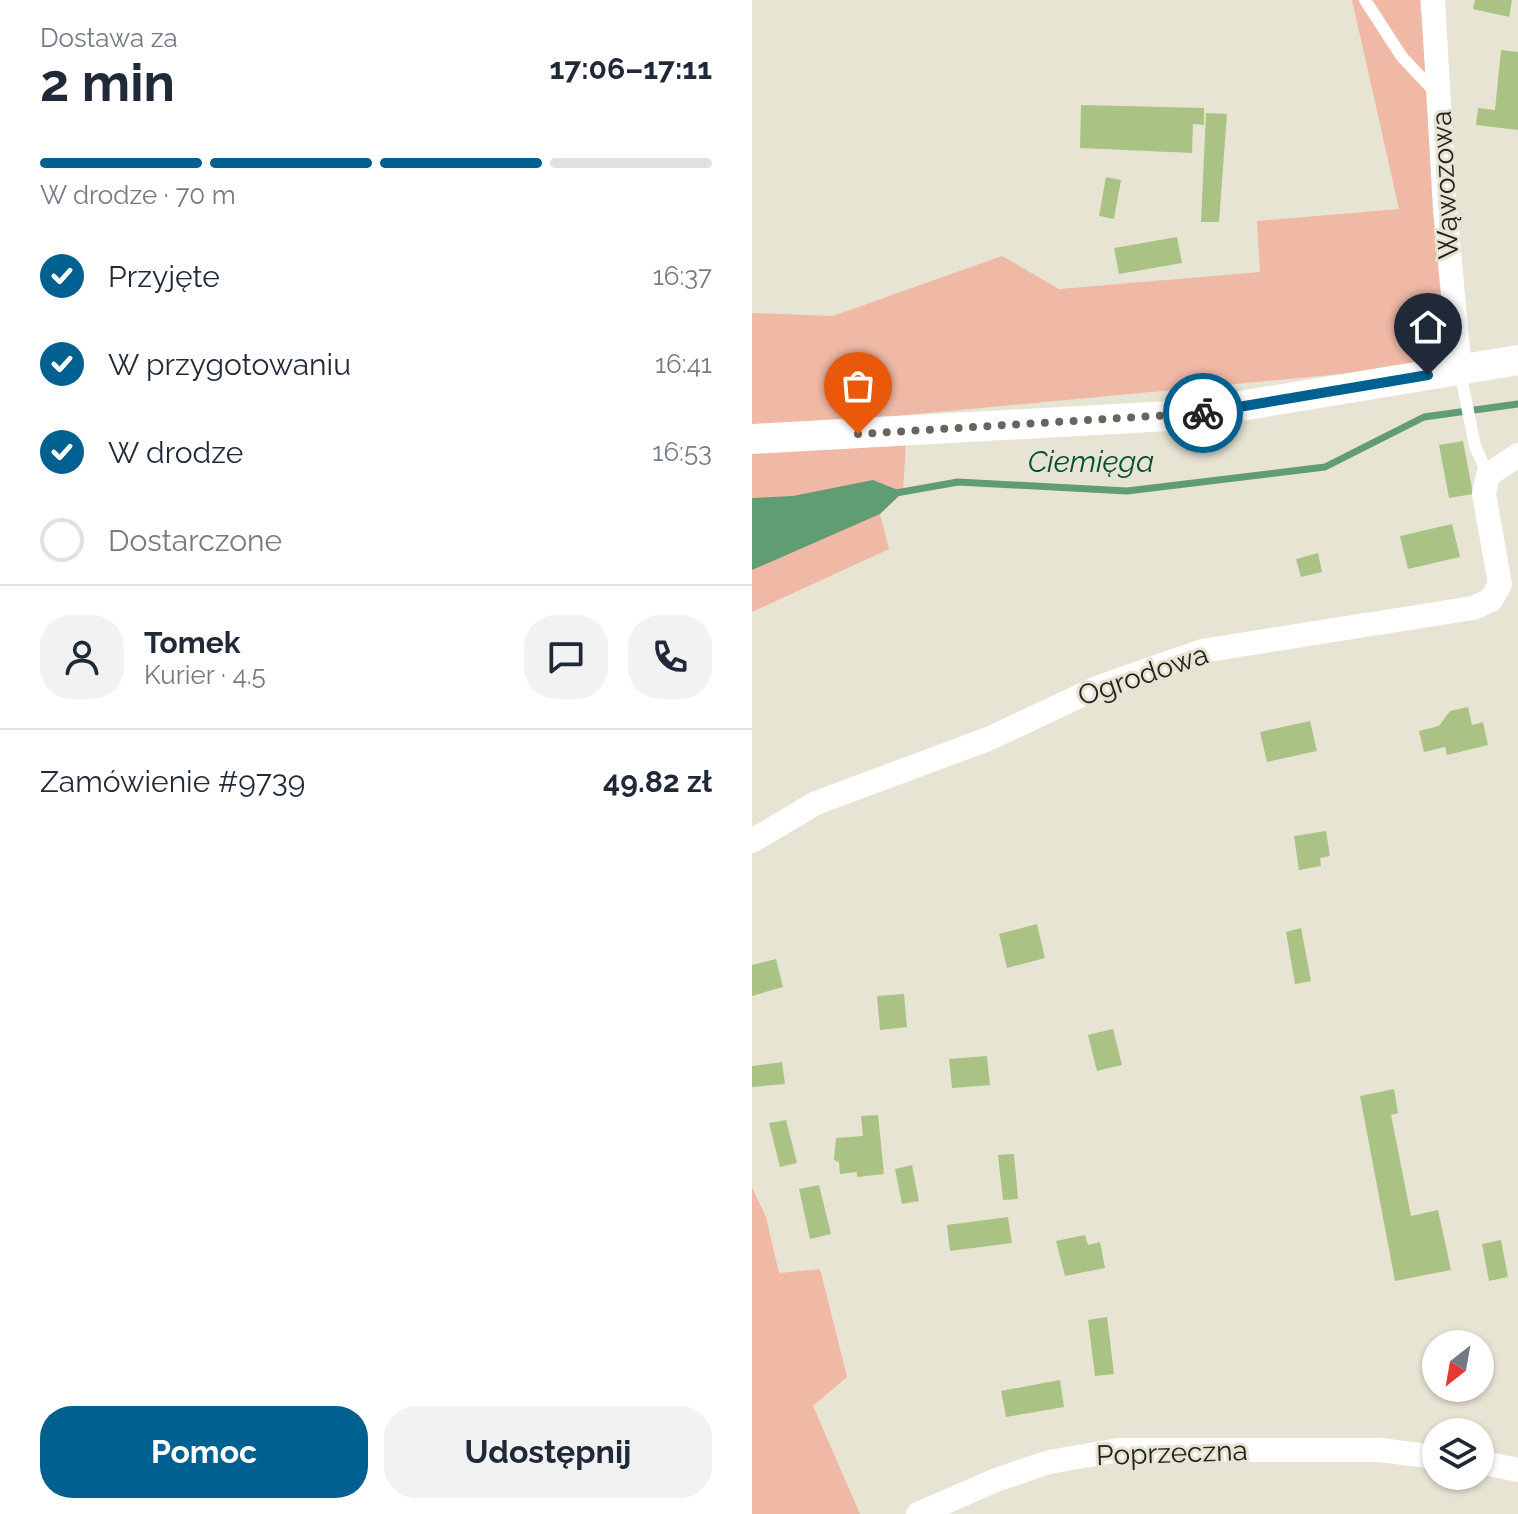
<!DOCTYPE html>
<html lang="pl">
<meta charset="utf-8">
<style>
:root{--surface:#fff;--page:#f2f2f3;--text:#1f2937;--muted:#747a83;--line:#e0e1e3;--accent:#006090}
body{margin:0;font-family:Raleway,sans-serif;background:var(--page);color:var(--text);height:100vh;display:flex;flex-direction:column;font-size:30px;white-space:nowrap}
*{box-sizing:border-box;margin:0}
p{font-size:26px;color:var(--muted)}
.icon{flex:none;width:44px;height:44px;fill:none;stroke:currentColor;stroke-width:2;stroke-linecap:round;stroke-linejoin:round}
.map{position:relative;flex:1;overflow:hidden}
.details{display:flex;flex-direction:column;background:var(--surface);width:752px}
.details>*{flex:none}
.needle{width:52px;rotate:211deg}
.buttons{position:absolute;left:670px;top:1330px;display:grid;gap:16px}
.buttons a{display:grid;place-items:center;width:72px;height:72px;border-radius:50%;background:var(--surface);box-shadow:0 2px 6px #0004;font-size:40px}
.pin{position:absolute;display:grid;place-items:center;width:68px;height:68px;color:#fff;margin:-82px -34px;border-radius:50% 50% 50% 0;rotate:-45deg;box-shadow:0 0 8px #0007}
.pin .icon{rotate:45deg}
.courier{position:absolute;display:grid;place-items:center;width:80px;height:80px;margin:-40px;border:6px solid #006090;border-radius:50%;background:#fff;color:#222;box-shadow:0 2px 10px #0007}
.head em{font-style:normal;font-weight:700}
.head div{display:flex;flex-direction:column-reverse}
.head{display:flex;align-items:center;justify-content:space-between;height:136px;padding:0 40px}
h1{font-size:52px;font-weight:700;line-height:60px}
.bar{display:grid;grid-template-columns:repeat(4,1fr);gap:12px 8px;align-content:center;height:96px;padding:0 40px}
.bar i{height:10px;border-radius:6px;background:var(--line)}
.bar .active{background:var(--accent)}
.bar p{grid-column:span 4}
.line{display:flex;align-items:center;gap:20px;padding:0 40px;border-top:2px solid var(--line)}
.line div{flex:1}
.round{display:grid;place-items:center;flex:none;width:84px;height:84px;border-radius:32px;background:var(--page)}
ol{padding:0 40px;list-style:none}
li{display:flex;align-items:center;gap:24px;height:88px}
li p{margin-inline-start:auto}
li .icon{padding:8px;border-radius:50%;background:var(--accent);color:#fff;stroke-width:4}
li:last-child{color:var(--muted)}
li i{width:44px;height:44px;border:4px solid var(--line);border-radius:50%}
.primary-button{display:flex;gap:16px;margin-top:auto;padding:16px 40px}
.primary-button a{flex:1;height:92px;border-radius:32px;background:var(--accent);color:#fff;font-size:32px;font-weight:700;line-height:92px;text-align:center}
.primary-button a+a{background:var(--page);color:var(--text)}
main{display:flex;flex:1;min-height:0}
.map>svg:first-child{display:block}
.green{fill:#f0b9a6}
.water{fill:#609d75}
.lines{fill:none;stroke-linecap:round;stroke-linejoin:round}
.stream{stroke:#609d75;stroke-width:7}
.building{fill:#aac385}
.service{stroke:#fff;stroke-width:12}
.minor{stroke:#fff;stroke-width:24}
.tertiary{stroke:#fff;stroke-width:30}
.done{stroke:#68665c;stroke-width:8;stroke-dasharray:0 14.4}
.route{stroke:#006090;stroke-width:10}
.labels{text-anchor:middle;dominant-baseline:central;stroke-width:6;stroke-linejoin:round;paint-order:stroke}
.street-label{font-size:28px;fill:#23221c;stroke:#e7e4d4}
.water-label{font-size:30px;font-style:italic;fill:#02512b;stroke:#e7e4d4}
</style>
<main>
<section class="details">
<div class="head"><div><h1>2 min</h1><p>Dostawa za</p></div><em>17:06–17:11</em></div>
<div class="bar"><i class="active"></i><i class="active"></i><i class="active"></i><i></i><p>W drodze · 70 m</p></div>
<ol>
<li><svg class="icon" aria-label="check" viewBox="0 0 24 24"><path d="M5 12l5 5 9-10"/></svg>Przyjęte<p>16:37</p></li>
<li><svg class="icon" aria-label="check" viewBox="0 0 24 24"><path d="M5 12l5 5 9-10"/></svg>W przygotowaniu<p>16:41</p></li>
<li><svg class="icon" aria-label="check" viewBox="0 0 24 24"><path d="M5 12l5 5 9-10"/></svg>W drodze<p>16:53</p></li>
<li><i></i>Dostarczone</li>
</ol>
<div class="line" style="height:144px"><a class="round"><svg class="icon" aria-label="person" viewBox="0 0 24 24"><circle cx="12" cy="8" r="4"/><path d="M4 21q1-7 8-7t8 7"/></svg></a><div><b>Tomek</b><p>Kurier · 4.5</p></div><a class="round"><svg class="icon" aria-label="chat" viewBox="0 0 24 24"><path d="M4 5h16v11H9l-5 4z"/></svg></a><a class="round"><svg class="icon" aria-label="phone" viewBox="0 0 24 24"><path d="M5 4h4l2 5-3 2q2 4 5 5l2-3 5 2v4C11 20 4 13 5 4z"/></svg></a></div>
<div class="line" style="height:104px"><div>Zamówienie #9739</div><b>49.82 zł</b></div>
<div class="primary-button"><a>Pomoc</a><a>Udostępnij</a></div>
</section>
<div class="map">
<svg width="766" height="1514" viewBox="0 0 766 1514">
<rect width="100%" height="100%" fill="#e7e4d4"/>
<path class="green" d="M600 0H668L696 364 155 415 0 425V313L81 316 250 256 307 289 508 272 505 221 647 209Z
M154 444 151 492 128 514 137 549 0 612V450Z
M0 1187 14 1217 27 1273 68 1269 95 1377 61 1406 108 1514H0Z"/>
<path class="water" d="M121 480 151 492 128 514 0 570V498L41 496Z"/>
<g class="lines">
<path class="stream" d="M144 493 206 482 375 491 573 467 672 417 766 404"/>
</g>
<path class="building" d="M723 0H760L757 17 721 9Z
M749 50 766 52V130L724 125 726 108 743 110Z
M329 105 452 108V125L441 124 440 153 328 148Z
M454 113 475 114 467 222H449Z
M354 177 369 180 362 219 347 216Z
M425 237 430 263 367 274 362 248Z
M711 441 721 494 697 498 687 445Z
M700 524 708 557 656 569 648 536Z
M566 553 570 572 549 577 544 559Z
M716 707 720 725 731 722 736 745 695 755 693 747 672 752 667 731 687 726 698 711Z
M558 721 565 751 515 762 508 732Z
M574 831 578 856 568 858 569 866 547 870 542 836Z
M285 924 293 958 255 968 247 934Z
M549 928 559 981 543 984 534 932Z
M24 959 31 987 0 996V965Z
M152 994 155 1027 128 1030 125 996Z
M361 1029 370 1065 345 1071 336 1035Z
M235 1056 238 1085 200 1088 197 1059Z
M30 1062 33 1084 0 1087V1066Z
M642 1089 646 1113 639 1115 659 1216 686 1210 699 1270 643 1281 608 1096Z
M126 1115 132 1174 105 1177V1172L88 1174 87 1162 82 1160 84 1138 111 1136 109 1116Z
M34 1120 45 1163 28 1167 17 1123Z
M262 1154 266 1199 251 1200 246 1155Z
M160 1165 167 1201 150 1204 143 1169Z
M67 1185 79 1234 58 1239 47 1189Z
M256 1217 260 1243 198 1251 195 1225Z
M333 1235 336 1245 348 1242 353 1268 313 1276 304 1241Z
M749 1240 756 1277 737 1281 730 1244Z
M355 1317 362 1374 343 1376 336 1320Z
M308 1380 312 1407 254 1417 249 1391Z"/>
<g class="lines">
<path class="service" d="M613 0 650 57 684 93
M708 371 723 446 736 475"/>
<path class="minor" d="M681 0 693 209 708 370
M0 841 64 803 236 739 347 687 450 651 721 608 739 600 748 584 732 494 736 475 766 455
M728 1462 766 1470
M166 1514 244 1480 297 1462 367 1450H628L684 1457"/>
<path class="tertiary" d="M0 439 434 415 766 360"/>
</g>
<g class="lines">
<path class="done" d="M106 434 451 413"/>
<path class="route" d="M451 413 676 375"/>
</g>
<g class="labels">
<g class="street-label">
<text transform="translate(693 185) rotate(-93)">Wąwozowa</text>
<text transform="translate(391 675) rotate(-19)">Ogrodowa</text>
<text transform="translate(420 1453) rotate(-2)">Poprzeczna</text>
</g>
<g class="water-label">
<text x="339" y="461">Ciemięga</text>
</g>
</g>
</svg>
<div class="buttons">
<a><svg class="needle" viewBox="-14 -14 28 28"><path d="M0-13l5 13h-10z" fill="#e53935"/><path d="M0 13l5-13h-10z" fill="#747a83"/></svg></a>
<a><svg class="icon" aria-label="layers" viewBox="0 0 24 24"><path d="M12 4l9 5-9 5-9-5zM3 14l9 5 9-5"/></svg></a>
</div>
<div class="pin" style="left:106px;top:434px;background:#ea580c"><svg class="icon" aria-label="bag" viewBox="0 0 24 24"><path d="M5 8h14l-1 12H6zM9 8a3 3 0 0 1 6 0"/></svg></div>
<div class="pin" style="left:676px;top:375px;background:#1f2937"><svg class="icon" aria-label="home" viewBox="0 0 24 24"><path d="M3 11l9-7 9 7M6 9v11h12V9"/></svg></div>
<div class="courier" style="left:451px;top:413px"><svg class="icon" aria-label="bike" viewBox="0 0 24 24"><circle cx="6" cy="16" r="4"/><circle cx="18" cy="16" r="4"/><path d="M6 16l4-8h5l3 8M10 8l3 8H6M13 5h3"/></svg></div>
</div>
</main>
